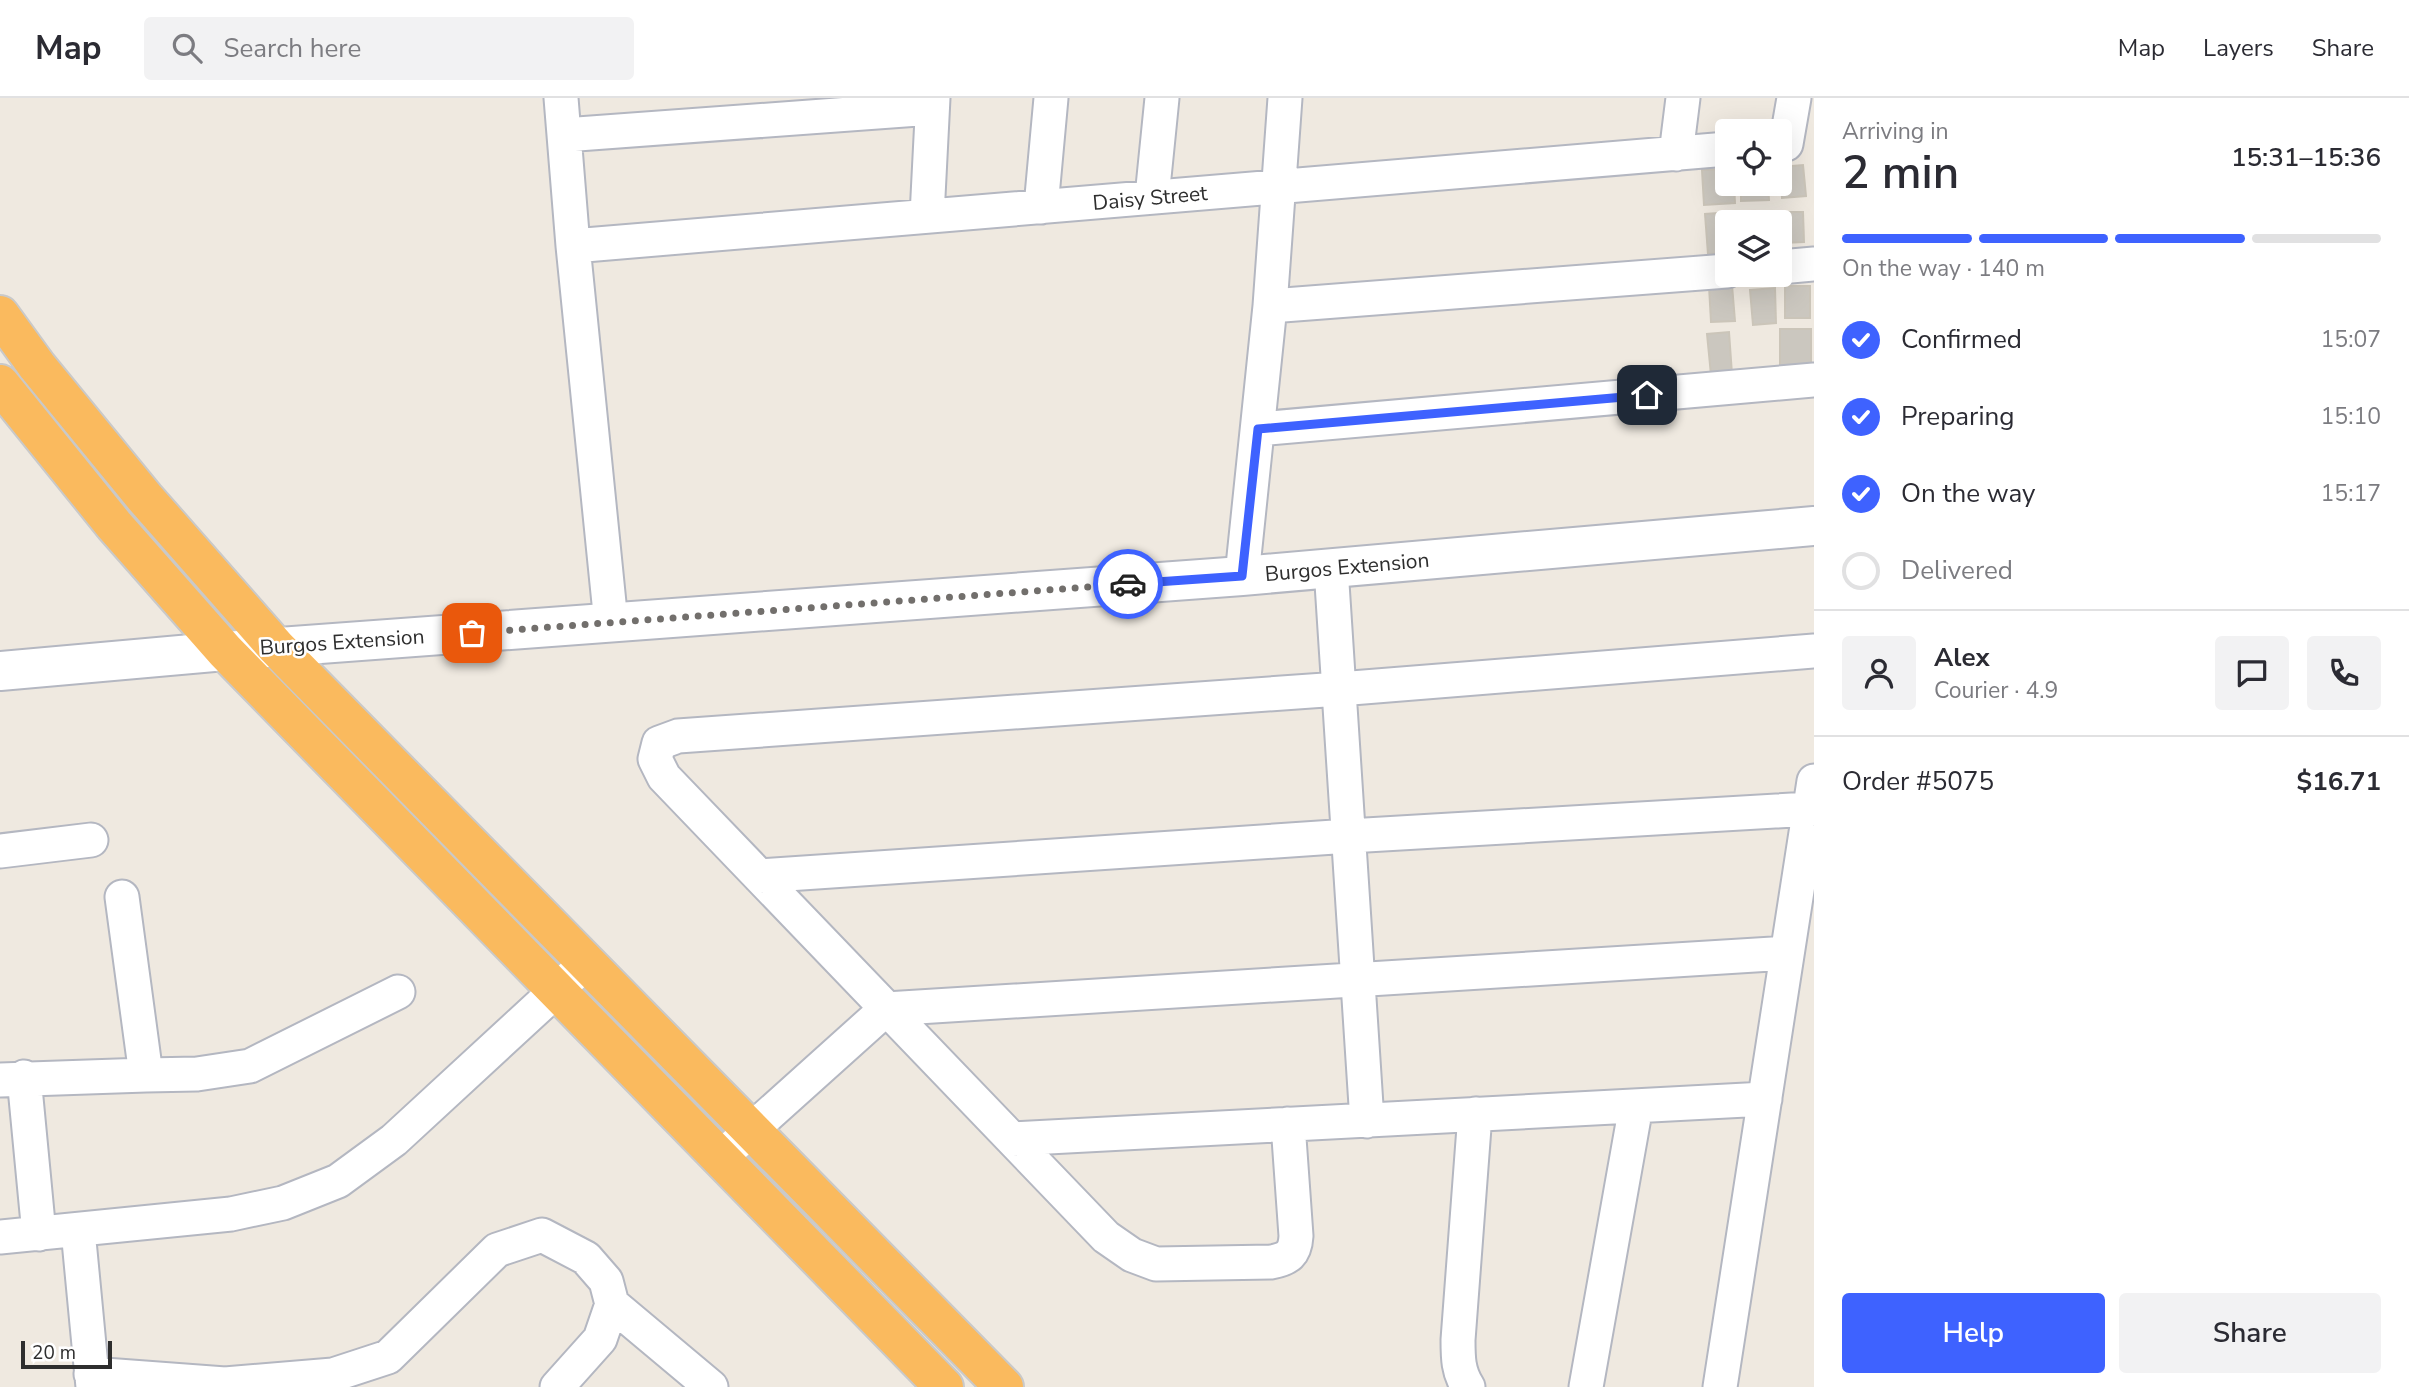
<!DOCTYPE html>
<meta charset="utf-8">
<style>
:root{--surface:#fff;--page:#f2f2f3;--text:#2b2b33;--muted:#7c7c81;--line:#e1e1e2;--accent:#3e62ff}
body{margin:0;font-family:"Nunito Sans",sans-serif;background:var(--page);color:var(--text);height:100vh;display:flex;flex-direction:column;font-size:26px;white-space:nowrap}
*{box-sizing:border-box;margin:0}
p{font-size:23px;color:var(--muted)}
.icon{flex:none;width:38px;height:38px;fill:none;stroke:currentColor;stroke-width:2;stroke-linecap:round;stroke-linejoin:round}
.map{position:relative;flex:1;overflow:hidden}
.drawer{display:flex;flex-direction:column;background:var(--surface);width:595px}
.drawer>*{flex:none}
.controls{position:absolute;left:1715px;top:21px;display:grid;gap:14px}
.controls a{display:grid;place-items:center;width:77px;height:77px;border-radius:7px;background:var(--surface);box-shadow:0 7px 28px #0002;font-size:35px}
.scale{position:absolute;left:21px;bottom:18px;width:91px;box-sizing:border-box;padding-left:7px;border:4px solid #2e2e2e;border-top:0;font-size:19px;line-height:24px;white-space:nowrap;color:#2e2e2e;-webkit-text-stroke:5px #fff;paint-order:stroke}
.pin{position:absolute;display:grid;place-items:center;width:60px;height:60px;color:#fff;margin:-30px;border-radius:14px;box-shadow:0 4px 10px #0006}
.courier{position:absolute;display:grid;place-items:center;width:70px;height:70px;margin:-35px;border:5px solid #3e62ff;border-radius:50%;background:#fff;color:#222;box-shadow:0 2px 9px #0007}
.head em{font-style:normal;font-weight:600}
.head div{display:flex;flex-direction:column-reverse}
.head{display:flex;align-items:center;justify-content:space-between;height:119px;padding:0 28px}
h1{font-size:46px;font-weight:600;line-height:52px}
.bar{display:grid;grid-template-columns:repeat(4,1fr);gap:10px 7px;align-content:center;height:84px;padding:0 28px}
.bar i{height:9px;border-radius:5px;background:var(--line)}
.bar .on{background:var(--accent)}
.bar p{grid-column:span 4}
.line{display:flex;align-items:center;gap:18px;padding:0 28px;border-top:2px solid var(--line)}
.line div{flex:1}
.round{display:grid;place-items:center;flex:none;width:74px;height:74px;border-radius:7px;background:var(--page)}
ol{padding:0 28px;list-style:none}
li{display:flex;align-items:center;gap:21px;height:77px}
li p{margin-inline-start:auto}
li .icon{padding:7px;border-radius:50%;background:var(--accent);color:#fff;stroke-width:4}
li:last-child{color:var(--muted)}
li i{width:38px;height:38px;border:4px solid var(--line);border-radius:50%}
.button{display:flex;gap:14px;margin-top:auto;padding:14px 28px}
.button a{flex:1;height:80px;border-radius:7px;background:var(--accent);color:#fff;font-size:28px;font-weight:600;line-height:80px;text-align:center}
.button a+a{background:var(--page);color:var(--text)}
header{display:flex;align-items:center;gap:42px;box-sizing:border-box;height:98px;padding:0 35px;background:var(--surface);border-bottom:2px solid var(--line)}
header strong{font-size:33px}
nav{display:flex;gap:38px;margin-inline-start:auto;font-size:24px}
.search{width:490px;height:63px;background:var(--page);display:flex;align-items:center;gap:18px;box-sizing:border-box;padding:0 24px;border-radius:7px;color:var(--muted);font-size:26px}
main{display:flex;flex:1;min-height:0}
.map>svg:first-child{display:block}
.building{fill:#cbc7bf;stroke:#cbc5b9;stroke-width:2}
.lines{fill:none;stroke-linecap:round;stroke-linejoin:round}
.minor-casing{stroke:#b4b7c1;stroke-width:37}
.secondary-casing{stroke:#b4b7c1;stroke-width:42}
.trunk-casing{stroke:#c9c9c9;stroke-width:42}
.minor{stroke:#fff;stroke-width:33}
.secondary{stroke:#fff;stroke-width:38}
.trunk{stroke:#faba5e;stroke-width:38}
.done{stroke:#726f6c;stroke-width:7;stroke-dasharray:0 12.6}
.route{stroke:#3e62ff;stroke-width:9}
.labels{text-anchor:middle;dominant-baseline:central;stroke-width:5;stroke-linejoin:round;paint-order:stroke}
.street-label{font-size:21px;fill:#2e2e2e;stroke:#fff}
</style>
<header>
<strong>Map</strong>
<div class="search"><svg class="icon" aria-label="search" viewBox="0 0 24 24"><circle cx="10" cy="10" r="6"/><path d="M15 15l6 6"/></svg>Search here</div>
<nav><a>Map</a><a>Layers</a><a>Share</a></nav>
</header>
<main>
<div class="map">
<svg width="1814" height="1289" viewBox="0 0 1814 1289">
<rect width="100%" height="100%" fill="#efe9e0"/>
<path class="building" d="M1803 67 1806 98 1782 100 1780 69Z
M1727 71V86H1734L1735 105 1704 107 1702 72Z
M1741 86H1768L1769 102 1741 103Z
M1733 114V124H1727V155L1708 156 1705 116Z
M1771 114 1772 124H1746V116Z
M1781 114H1803L1804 144 1782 145Z
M1732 187 1735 223 1711 224 1709 188Z
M1785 188H1810V220H1785Z
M1775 190 1776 225 1753 227 1750 192Z
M1780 231H1811V275H1780Z
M1729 234 1732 276 1711 277 1707 236Z"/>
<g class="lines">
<defs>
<path id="minor" d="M561 0 573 148 611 525
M564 37 932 10
M1786 46 1794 0
M1676 56 1683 0
M1152 99 1162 0
M1041 109 1051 0
M927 118 933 0
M573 148 1727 51
M1780 169 1814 166
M1270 208 1727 173
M1258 331 1814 282
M1331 470 1367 1023
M1242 478 1270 208 1285 0
M0 753 91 742
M759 778 1349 738 1810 711
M146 977 197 976 250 968 398 894
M24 979 39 1136
M0 982 146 977 122 799
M1288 1026 1296 1138C1295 1156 1288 1161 1271 1164L1156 1166 1132 1157 1106 1139 664 679 655 661 659 645 678 638 1339 591 1814 553
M1012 1041 1765 1001
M720 1060 886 911 1787 855
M78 1132 93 1289
M0 1139 231 1116 283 1105 338 1083 394 1042 586 865
M612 1206 711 1289
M91 1276 225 1286 333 1277 388 1259 497 1152 542 1137 586 1160 606 1183 612 1206 600 1241 557 1289
M1468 1289C1458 1274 1458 1259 1458 1242L1475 1016
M1586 1289 1636 1008
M1720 1289 1814 683"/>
<path id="secondary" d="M0 573 225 553 1242 478 1814 428"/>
<path id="trunk" d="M0 217 37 268 145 400 276 549 1004 1289
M0 286 114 427 225 553 944 1289"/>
</defs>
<use href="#minor" class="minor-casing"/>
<use href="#secondary" class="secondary-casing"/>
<use href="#trunk" class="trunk-casing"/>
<use href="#minor" class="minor"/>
<use href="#secondary" class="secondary"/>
<use href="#trunk" class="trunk"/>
</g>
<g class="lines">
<path class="done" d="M472 535 1128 486"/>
<path class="route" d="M1128 486 1242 478 1258 331 1647 297"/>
</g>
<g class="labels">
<g class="street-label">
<text transform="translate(1150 100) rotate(-5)">Daisy Street</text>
<text transform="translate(1347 469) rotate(-5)">Burgos Extension</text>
<text transform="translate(342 544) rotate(-4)">Burgos Extension</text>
</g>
</g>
</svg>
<div class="controls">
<a><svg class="icon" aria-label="locate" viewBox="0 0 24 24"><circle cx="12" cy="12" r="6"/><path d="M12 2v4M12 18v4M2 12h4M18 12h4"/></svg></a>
<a><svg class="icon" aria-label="layers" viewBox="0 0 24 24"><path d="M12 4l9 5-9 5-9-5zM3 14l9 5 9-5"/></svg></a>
</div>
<div class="scale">20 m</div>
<div class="pin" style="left:472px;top:535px;background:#ea580c"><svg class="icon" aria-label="bag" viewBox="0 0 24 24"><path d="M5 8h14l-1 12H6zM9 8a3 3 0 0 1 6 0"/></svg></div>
<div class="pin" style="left:1647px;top:297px;background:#1f2937"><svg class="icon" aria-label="home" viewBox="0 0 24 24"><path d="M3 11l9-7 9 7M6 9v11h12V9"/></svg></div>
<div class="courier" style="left:1128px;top:486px"><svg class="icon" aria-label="car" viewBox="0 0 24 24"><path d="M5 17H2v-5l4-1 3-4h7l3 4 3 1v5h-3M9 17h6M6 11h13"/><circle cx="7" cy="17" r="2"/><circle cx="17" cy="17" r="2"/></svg></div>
</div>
<section class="drawer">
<div class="head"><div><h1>2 min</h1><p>Arriving in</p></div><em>15:31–15:36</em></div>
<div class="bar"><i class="on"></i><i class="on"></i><i class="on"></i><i></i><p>On the way · 140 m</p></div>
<ol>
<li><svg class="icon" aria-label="check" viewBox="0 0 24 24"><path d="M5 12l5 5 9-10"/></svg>Confirmed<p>15:07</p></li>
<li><svg class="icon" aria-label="check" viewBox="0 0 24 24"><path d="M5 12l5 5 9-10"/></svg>Preparing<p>15:10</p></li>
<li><svg class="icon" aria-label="check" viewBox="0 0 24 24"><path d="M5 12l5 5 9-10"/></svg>On the way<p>15:17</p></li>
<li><i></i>Delivered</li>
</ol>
<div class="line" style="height:126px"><a class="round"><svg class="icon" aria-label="person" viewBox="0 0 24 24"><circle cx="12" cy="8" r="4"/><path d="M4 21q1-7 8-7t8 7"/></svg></a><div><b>Alex</b><p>Courier · 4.9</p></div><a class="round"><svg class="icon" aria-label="chat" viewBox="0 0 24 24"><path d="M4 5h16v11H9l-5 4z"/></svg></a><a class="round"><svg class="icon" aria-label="phone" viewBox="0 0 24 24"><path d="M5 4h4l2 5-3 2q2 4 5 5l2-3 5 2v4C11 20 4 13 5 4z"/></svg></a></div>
<div class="line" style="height:91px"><div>Order #5075</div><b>$16.71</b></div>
<div class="button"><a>Help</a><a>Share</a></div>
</section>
</main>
